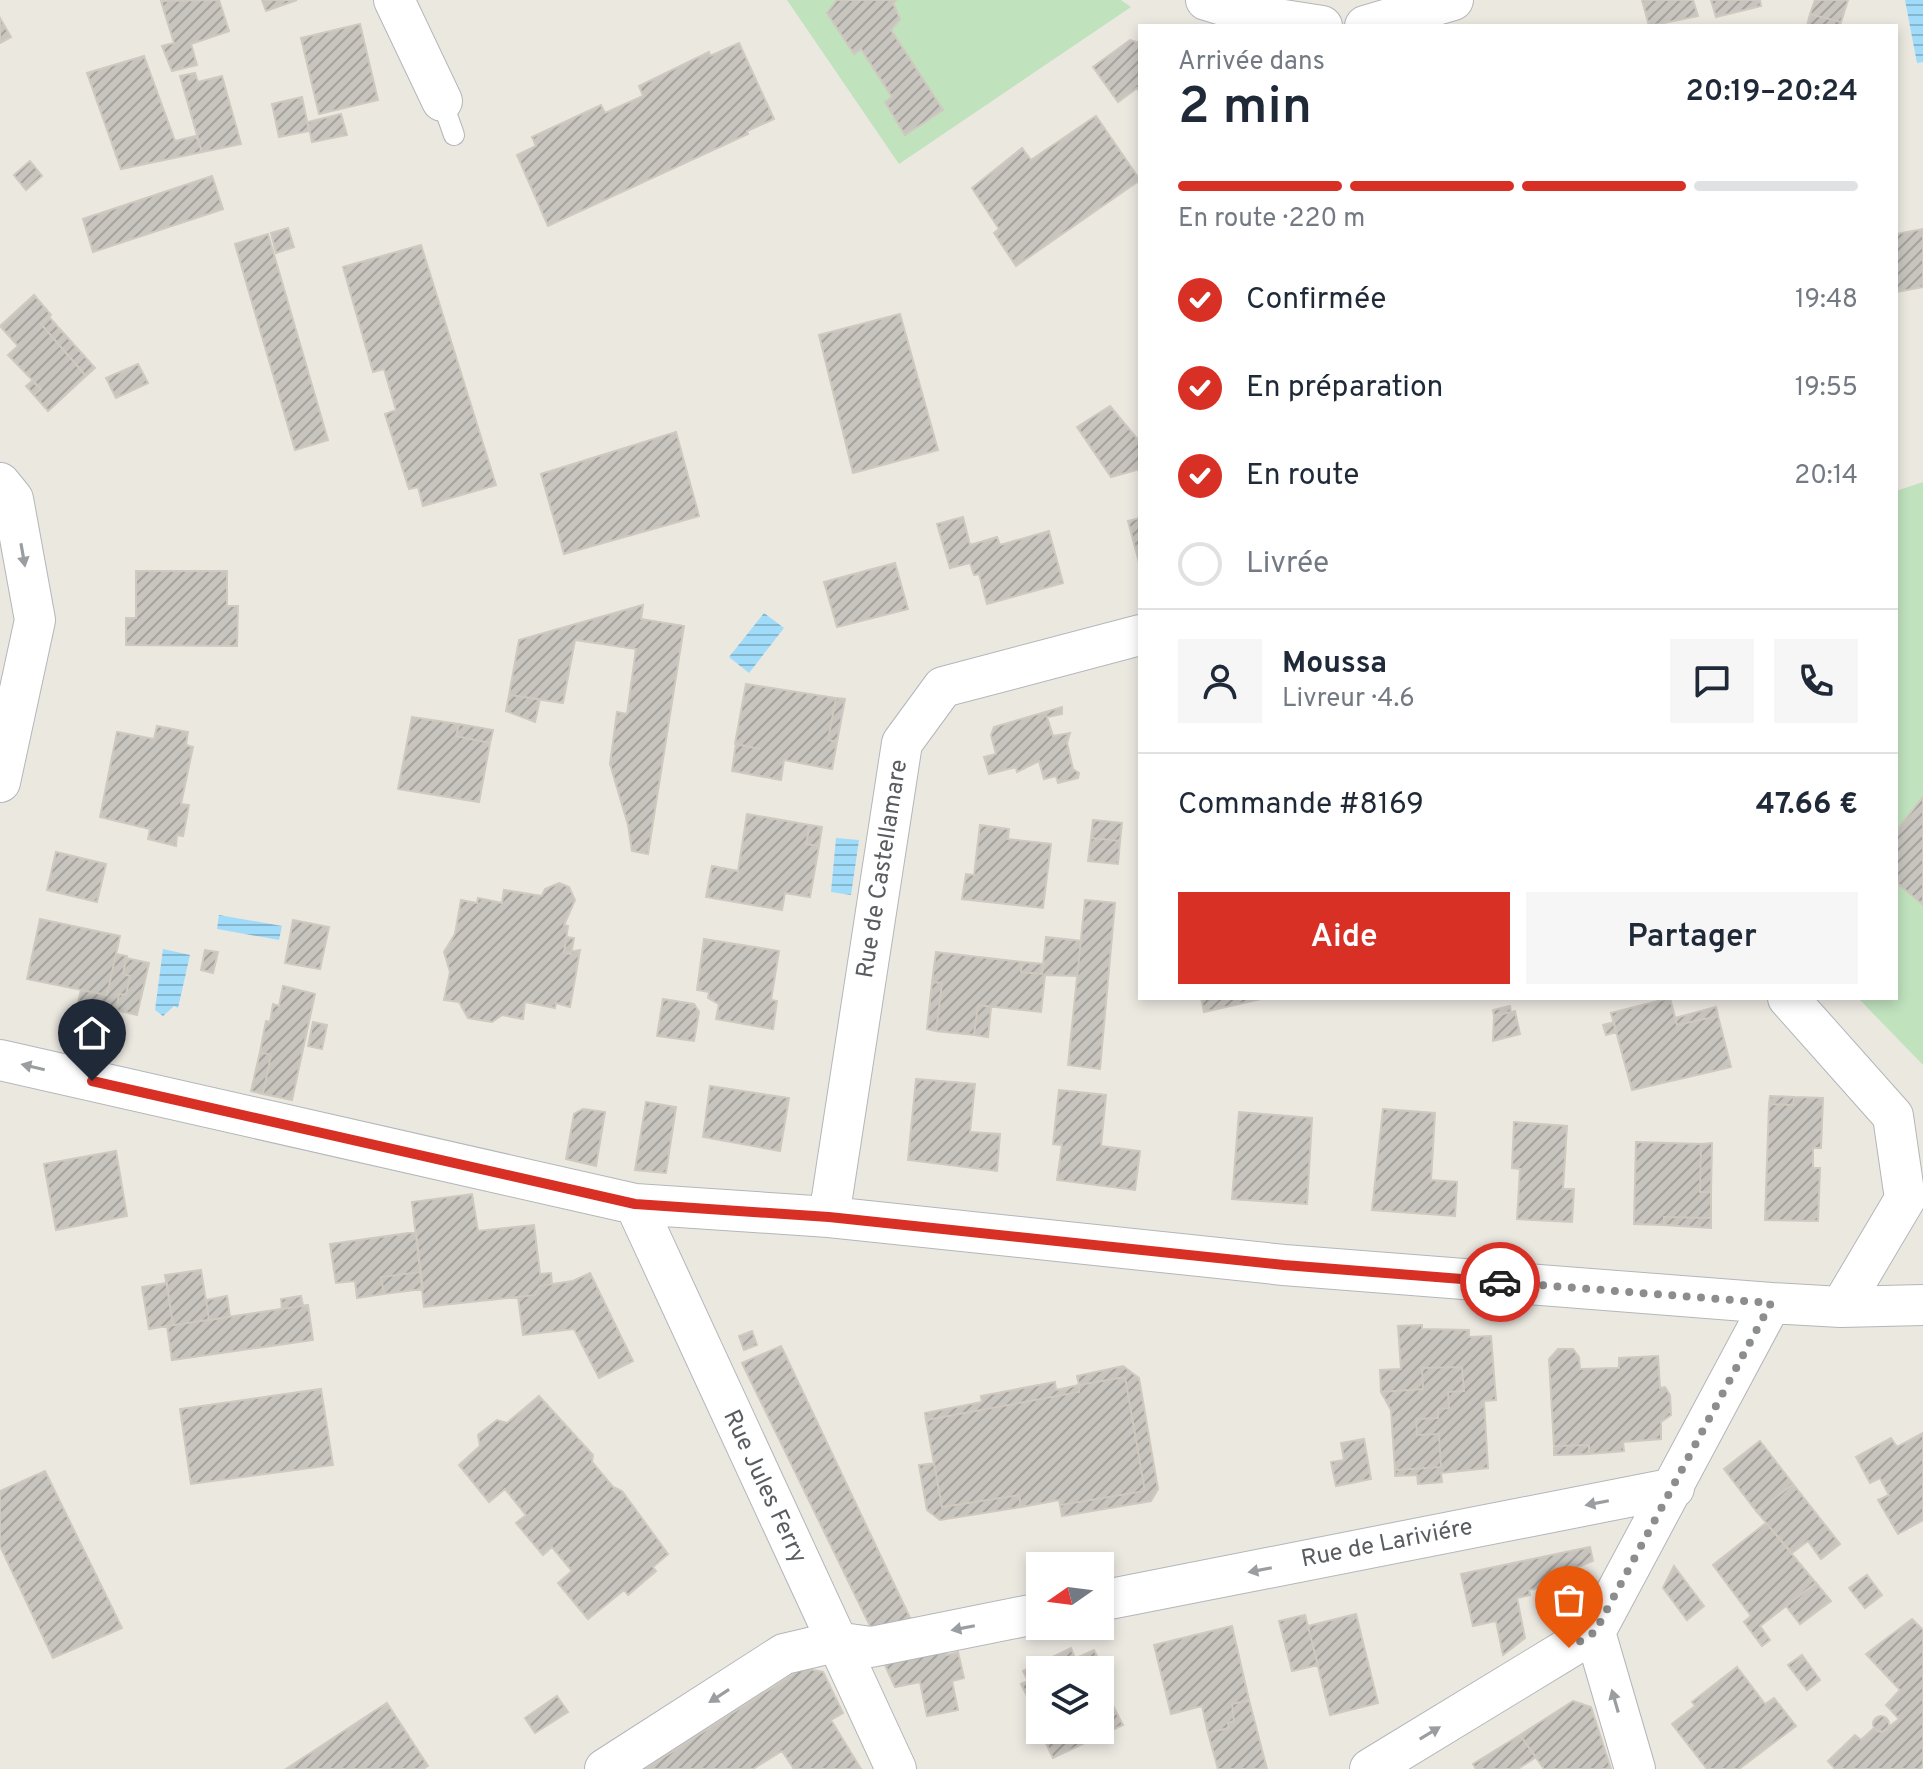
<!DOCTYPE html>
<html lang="fr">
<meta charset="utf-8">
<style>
:root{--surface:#fff;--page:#f6f6f7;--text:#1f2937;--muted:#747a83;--line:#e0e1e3;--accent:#d93025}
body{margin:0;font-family:Overpass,sans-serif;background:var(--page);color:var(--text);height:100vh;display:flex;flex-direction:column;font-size:30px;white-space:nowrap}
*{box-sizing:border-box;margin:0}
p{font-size:26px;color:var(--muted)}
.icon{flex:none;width:44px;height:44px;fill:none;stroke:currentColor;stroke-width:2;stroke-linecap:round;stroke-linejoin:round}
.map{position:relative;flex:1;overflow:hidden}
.details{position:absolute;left:1138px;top:24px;width:760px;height:976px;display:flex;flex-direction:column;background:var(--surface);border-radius:0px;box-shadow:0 4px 12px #0003}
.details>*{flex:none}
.needle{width:52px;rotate:256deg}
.fabs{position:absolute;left:1026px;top:1552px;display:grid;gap:16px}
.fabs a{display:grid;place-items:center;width:88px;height:88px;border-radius:0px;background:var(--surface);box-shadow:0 4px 12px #0003;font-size:40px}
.pin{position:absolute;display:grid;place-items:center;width:68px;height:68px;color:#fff;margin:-82px -34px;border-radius:50% 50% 50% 0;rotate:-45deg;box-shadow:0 0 8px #0007}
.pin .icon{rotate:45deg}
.courier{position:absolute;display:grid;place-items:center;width:80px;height:80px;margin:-40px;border:6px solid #d93025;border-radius:50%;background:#fff;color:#222;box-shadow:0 2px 10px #0007}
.headline em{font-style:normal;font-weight:600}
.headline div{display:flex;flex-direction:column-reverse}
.headline{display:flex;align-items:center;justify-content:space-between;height:136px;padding:0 40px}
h1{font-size:52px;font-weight:600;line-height:60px}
.bar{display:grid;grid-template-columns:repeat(4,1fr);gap:12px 8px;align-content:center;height:96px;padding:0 40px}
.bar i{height:10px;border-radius:6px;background:var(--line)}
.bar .on{background:var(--accent)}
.bar p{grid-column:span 4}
.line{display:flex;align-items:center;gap:20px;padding:0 40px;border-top:2px solid var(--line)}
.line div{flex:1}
.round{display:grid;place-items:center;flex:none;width:84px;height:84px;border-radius:0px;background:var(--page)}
ol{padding:0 40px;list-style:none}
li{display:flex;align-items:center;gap:24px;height:88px}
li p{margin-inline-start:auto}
li .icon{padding:8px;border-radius:50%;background:var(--accent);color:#fff;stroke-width:4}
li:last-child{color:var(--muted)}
li i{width:44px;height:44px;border:4px solid var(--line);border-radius:50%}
.primary-button{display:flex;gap:16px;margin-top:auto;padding:16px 40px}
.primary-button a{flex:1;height:92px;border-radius:0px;background:var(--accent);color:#fff;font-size:32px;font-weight:600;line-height:92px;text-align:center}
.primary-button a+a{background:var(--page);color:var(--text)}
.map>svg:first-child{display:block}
.green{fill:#c0e2bd}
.water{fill:url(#water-rules)}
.building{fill:url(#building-hatch);stroke:#cfc9bf;stroke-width:2}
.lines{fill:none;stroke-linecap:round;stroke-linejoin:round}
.service-casing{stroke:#b3b6ba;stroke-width:22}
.minor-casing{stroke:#b3b6ba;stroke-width:42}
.service{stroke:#fff;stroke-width:20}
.minor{stroke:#fff;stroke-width:40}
.oneway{fill:#9b9ea0}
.done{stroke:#8c8e8d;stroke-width:8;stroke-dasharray:0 14.4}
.route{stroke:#d93025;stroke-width:10}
.labels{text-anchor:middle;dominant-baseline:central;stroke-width:7;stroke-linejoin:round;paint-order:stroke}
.street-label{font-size:24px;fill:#595d60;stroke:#fff}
</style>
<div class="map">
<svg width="1923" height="1769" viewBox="0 0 1923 1769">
<defs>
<pattern id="water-rules" width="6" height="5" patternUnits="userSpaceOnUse" patternTransform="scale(2)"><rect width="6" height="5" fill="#a1dbfa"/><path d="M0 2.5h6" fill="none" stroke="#86b5ce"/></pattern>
<pattern id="building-hatch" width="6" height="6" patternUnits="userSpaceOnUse" patternTransform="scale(2)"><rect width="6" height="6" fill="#c8c5bf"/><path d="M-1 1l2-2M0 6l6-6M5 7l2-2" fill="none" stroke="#a5a39f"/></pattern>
</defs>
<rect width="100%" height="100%" fill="#ebe8e0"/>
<path class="green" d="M787 0H1121L1131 7 899 164Z
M1923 482V1065L1858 998H1896V491Z"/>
<path class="water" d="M1905 0H1923V62L1917 63Z
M764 613 784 628 749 673 729 657Z
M836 838 859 840 851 895 831 892Z
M219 915 282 926 279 940 217 929Z
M163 949 190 955 178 1008 174 1006 163 1016 155 1010Z"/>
<path class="building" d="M219 0 229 31 191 44 197 65 172 71 162 46 174 43 161 1Z
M262 0H297L266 11Z
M837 0H896L893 3 900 19 891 30 943 110 905 135 885 102 892 97 861 49 854 54 827 13Z
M1642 0H1693L1698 16 1649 26Z
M1711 0H1760L1761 6 1716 17Z
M1815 0H1848L1841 22 1810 14Z
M1810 14 1841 22 1840 26H1807Z
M0 18 11 37 0 43Z
M360 24 378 100 319 114 301 38Z
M1130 40 1140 43V93L1137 88 1118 102 1093 67Z
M739 43 774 119 747 131 748 134 548 226 517 155 536 146 532 137 601 105 605 113 643 96 639 86 709 52 710 56Z
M144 56 175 141 196 136 202 152 121 169 87 73Z
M195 73 198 82 222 76 241 144 202 152 180 76Z
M302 97 309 131 279 137 272 104Z
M341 114 347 135 312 142 308 122Z
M1096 116 1140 180 1016 266 994 233 999 229 972 188 1022 148 1031 160Z
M30 161 42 176 26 190 14 175Z
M212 176 223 209 93 252 83 219Z
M288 228 294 247 276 253 271 233Z
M1923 229V287L1896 292V234Z
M268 234 328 440 295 450 235 244Z
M421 245 496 485 423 506 418 487 409 489 385 414 396 410 384 369 373 372 343 267Z
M34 295 51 315 41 324 86 376 48 411 34 395 41 389 8 355 18 346 0 326Z
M900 314 938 450 853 473 819 335Z
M49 317 95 368 86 376 41 324Z
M138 364 148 383 116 398 106 378Z
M32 381 41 389 34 395 26 386Z
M1110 406 1140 442V469L1111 477 1077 427Z
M676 432 699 516 564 554 541 474Z
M963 517 970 545 997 537 1000 545 1049 531 1063 583 987 604 979 574 974 575 970 563 950 568 937 524Z
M1140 518V566L1128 521Z
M895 563 908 609 837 627 824 582Z
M136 571H227V606H238L237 646 126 645V618H136Z
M643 605 641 619 684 626 648 854 632 851 628 825 610 764 617 712 627 714 636 649 575 640 563 703 509 695 519 640Z
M746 684 836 698 828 740 837 742 832 769 784 760 781 780 732 771 736 744 760 749 735 744Z
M509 695 540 699 535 722 506 711Z
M836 698 845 699 837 742 828 740Z
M1062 707V714L1047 717 1053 736 1070 733 1067 743 1073 769 1079 773 1078 778 1058 783 1056 776 1044 779 1039 761 1017 772 1016 767 989 774 984 757 996 754 991 735 994 727Z
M412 717 459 724 456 736 490 743 479 802 398 789Z
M459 724 493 730 490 743 456 736Z
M157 726 188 732 186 745 193 747 181 804 189 805 183 836 177 835 176 846 148 839 150 829 100 817 117 732 154 739Z
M1923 797V905L1896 882V831Z
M747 814 810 825 806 844 819 846 810 897 785 893 782 910 706 897 712 866 738 871Z
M1093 820 1122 823 1120 841 1091 838Z
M810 825 822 827 819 846 806 844Z
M980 825 1009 829 1008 839 1051 844 1043 908 962 899 966 874 974 875Z
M1091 838 1120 841 1118 864 1088 861Z
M56 852 106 864 97 902 47 890Z
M559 883 569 887 575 900 564 925 568 926 564 953 580 950 570 1007 556 1003 555 1008 525 1002 523 1019 502 1015 492 1022 468 1018 459 1002 444 1000 450 972 444 952 455 934 461 900 477 903 478 898 502 903 504 890 542 896 545 889Z
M1085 900 1115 903 1100 1069 1068 1065Z
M40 919 120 936 107 995 27 979Z
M293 920 329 927 320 969 285 963Z
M566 937 574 938 571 954 564 953Z
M1046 937 1081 941 1077 976 1045 975 1041 1012 978 1005 974 1035 936 1031 942 983 932 982 936 952 1022 962 1021 972 1042 974Z
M704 939 779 951 771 1000 777 1001 773 1029 716 1019 719 1004 708 998 709 992 697 990Z
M205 950 218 952 213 973 201 970Z
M116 954 127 956 123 974 130 976 126 995 119 994 116 1010 78 1002 81 990 107 995Z
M126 958 149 963 137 1015 116 1010 119 994 126 995 130 976 123 974Z
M1022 962 1044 964 1042 974 1021 972Z
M932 982 942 983 936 1031 927 1029Z
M283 986 315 994 292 1100 263 1094 271 1055 260 1052 266 1021 270 1022 273 1004 279 1006Z
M1201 998H1261V999L1204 1012Z
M1670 998 1677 1025 1718 1016 1731 1067 1632 1090 1611 1013Z
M663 999 694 1004 699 1012 694 1041 657 1036Z
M978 1005 991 1007 988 1037 974 1035Z
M1510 1006 1511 1012 1494 1016 1493 1010Z
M1716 1007 1718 1016 1677 1025 1675 1018Z
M1515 1011 1520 1034 1493 1041 1494 1016Z
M313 1022 327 1025 322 1049 308 1046Z
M1614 1022 1616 1032 1606 1035 1603 1025Z
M260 1052 271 1055 263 1094 251 1091Z
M916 1079 975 1084 970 1132 1000 1134 997 1171 908 1160Z
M710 1086 789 1098 780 1151 703 1137Z
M1059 1090 1106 1095 1101 1146 1140 1151 1135 1190 1057 1180 1062 1145 1053 1144Z
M1770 1096 1794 1097 1793 1105 1769 1104Z
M1794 1097 1823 1098 1821 1148H1813V1168H1820L1818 1221 1765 1220 1769 1104 1793 1105Z
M646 1102 676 1107 666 1173 635 1170Z
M583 1109 605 1112 596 1166 566 1159 574 1114Z
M1383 1109 1435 1113 1431 1180 1457 1182 1455 1216 1372 1210Z
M1239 1112 1312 1118 1307 1204 1232 1199Z
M1514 1122 1567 1126 1563 1189H1574L1572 1222 1517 1219 1520 1169 1512 1168Z
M1636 1142 1701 1144 1700 1192H1711V1218L1664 1217V1225L1634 1224Z
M1712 1143 1711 1192H1700L1701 1144Z
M116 1151 127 1216 56 1230 44 1164Z
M472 1194 478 1231 534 1225 540 1274 551 1273 552 1284 540 1286 535 1295 424 1307 412 1202Z
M1664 1217 1711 1218V1228L1664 1225Z
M416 1232 421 1272 381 1277 384 1294 357 1298 355 1281 336 1283 330 1244Z
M201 1270 209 1320 173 1325 165 1275Z
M421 1272 423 1289 384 1294 381 1277Z
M590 1273 633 1361 599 1378 574 1329 523 1335 518 1297 535 1295 540 1286 573 1281Z
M167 1283 173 1325 149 1329 142 1287Z
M227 1296 230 1317 209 1320 206 1300Z
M301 1296 303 1306 282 1309 281 1299Z
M308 1305 313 1340 172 1360 167 1326Z
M1422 1325V1329L1469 1330V1337L1491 1336 1496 1400 1484 1401 1488 1468 1441 1473 1442 1482 1418 1484 1417 1475 1395 1476V1470L1441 1467 1439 1434 1417 1435 1416 1419 1438 1418V1409L1449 1408 1448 1392 1464 1391 1462 1367 1422 1368 1423 1389 1381 1392 1380 1370 1401 1369 1398 1326Z
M752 1331 757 1345 744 1350 739 1336Z
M781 1346 913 1624 873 1632 742 1363Z
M1558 1349H1573L1579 1357 1580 1369 1619 1368V1358L1658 1356 1660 1388 1665 1387 1670 1395 1671 1415 1661 1422V1439L1623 1442 1624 1451 1589 1454V1445L1554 1446 1549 1359Z
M1123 1366 1139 1378 1158 1489 1151 1501 1062 1516 1060 1505 1145 1491 1125 1377 1079 1385 1077 1376Z
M1462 1367 1464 1391 1448 1392 1449 1408 1438 1409V1418L1416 1419 1417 1435 1439 1434 1441 1467 1395 1470 1391 1410 1381 1392 1423 1389 1422 1368Z
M1125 1377 1145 1491 1060 1505 1059 1500 1021 1507 1019 1495 942 1507 926 1420 1079 1392V1385Z
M1055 1382 1056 1390 1079 1385V1392L926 1420 925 1413 982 1402 981 1396Z
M321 1389 333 1465 191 1484 180 1409Z
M539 1396 593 1455 592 1462 613 1487 622 1491 668 1554 653 1567 656 1571 628 1595 624 1590 588 1619 558 1583 572 1571 552 1547 543 1555 516 1523 526 1515 505 1489 489 1502 459 1465 480 1446 478 1435 497 1420 507 1423Z
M1923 1433V1520L1898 1534 1878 1500 1889 1495 1880 1478 1870 1483 1856 1457 1891 1438 1897 1447Z
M1364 1439 1371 1479 1336 1486 1331 1462 1344 1460 1341 1443Z
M1760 1441 1793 1484 1757 1512 1724 1469Z
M1589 1445V1454L1554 1455V1446Z
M934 1463 942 1507 1019 1495 1021 1507 940 1520 927 1510 919 1465Z
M45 1471 122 1628 53 1658 0 1546V1491Z
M1793 1484 1840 1544 1821 1559 1808 1541 1792 1553 1757 1512Z
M1766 1523 1816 1583 1760 1626 1770 1640 1762 1646 1744 1622 1751 1616 1713 1565Z
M1590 1547 1593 1561 1565 1572V1577L1552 1580 1553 1585 1529 1590 1530 1595 1517 1598 1525 1638 1503 1655 1496 1621 1473 1626 1461 1574Z
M1674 1566 1704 1606 1687 1620 1663 1588Z
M1867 1575 1882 1595 1865 1608 1849 1588Z
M1816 1583 1831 1601 1800 1624 1786 1606Z
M1356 1614 1378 1703 1330 1715 1308 1626Z
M1305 1615 1318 1665 1292 1671 1279 1621Z
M1912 1619 1923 1630V1766L1920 1769H1835L1828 1761 1855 1735 1861 1740 1874 1728 1882 1732 1899 1719 1886 1705 1900 1690 1866 1654Z
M1232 1626 1249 1700 1232 1704 1234 1721 1228 1723 1229 1728 1208 1733 1202 1706 1171 1714 1154 1645Z
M945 1648 947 1655 958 1652 964 1678 952 1681 958 1710 927 1716 920 1682 895 1687 883 1661Z
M1071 1648 1075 1658 1081 1656 1088 1670H1040V1722L1021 1684 1028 1681 1023 1671Z
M1094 1650 1107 1676 1101 1679 1107 1694 1101 1697 1100 1670H1088L1081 1656Z
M1802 1655 1820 1680 1807 1690 1788 1665Z
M1737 1667 1765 1704 1774 1698 1796 1726 1739 1769H1707L1672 1724 1695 1706 1692 1702Z
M803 1668 823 1672 843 1713 831 1720 861 1769H794L782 1751 753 1769H645Z
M1107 1694 1123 1725 1053 1758 1038 1727 1100 1730V1695Z
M557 1696 568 1712 535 1733 525 1718Z
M1249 1700 1267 1769H1218L1208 1733 1229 1728 1228 1723 1234 1721 1232 1704Z
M1573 1701 1591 1707 1611 1769H1544L1520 1735Z
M387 1703 428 1766 423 1769H286Z
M1873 1724a8 8 0 1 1 16 0a8 8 0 1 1-16 0Z
M1520 1735 1536 1757 1518 1769H1476L1473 1764Z"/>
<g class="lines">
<defs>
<path id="service" d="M442 101 454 135"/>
<path id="minor" d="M394 0 442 101
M1206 0 1258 16 1322 26
M1365 26 1453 0
M0 483 13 499 35 620 0 782
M1788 998 1893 1116 1905 1199 1841 1307
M0 1060 635 1204 829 1217 1284 1265 1771 1303 1841 1307 1923 1305
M635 1204 896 1769
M829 1217 902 743 943 687 1140 635
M1100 1601 1674 1488
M1595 1632 1635 1769
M605 1769 784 1654 835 1642 871 1647 1040 1613
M1370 1769 1595 1632 1771 1303"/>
</defs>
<use href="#service" class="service-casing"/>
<use href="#minor" class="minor-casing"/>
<use href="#service" class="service"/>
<use href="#minor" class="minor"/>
</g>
<defs><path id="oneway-solid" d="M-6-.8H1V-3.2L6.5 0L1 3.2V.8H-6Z" transform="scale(2)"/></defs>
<g class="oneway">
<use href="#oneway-solid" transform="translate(23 555) rotate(80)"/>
<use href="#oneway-solid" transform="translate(33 1067) rotate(-167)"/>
<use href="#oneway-solid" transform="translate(1597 1503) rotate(169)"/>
<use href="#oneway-solid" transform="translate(1260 1570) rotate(169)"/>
<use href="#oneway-solid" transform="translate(963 1628) rotate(169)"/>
<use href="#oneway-solid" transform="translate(719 1696) rotate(147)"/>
<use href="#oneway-solid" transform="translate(1615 1701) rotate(-106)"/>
<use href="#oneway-solid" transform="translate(1430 1733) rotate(-31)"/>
</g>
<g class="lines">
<path class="done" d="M1500 1282 1771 1303 1595 1632 1569 1648"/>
<path class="route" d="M92 1081 635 1204 829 1217 1284 1265 1500 1282"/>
</g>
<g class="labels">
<g class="street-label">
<text transform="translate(883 869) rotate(-81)">Rue de Castellamare</text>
<text transform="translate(764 1487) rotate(65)">Rue Jules Ferry</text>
<text transform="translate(1387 1544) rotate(-11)">Rue de Lariviére</text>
</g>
</g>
</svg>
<div class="fabs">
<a><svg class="needle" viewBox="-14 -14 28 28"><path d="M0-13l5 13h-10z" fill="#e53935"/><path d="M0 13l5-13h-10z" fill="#747a83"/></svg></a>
<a><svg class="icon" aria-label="layers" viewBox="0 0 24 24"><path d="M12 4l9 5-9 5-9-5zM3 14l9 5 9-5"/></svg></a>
</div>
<div class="pin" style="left:1569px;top:1648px;background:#ea580c"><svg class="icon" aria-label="bag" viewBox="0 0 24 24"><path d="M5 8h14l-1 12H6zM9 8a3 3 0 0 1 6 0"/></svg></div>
<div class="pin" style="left:92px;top:1081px;background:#1f2937"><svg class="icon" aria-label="home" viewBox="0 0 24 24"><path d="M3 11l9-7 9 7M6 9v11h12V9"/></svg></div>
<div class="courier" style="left:1500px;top:1282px"><svg class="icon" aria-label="car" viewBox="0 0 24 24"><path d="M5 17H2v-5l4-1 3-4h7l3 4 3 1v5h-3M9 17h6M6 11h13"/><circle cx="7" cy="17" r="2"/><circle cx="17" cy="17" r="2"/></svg></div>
<section class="details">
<div class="headline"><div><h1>2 min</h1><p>Arrivée dans</p></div><em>20:19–20:24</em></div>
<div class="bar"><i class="on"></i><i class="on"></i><i class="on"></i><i></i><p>En route · 220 m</p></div>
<ol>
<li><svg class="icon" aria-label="check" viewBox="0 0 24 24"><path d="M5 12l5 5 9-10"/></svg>Confirmée<p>19:48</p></li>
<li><svg class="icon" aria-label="check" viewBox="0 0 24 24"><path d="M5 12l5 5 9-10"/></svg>En préparation<p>19:55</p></li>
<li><svg class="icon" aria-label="check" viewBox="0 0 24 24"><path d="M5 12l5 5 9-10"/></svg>En route<p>20:14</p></li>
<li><i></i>Livrée</li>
</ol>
<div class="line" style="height:144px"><a class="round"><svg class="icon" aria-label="person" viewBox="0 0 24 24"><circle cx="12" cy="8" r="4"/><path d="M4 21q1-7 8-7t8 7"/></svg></a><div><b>Moussa</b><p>Livreur · 4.6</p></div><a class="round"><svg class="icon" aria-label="chat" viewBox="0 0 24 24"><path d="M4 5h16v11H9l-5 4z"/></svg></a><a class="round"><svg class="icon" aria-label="phone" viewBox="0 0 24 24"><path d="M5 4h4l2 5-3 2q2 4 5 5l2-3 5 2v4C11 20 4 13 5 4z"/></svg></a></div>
<div class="line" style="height:104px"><div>Commande #8169</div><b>47.66 €</b></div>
<div class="primary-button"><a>Aide</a><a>Partager</a></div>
</section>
</div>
